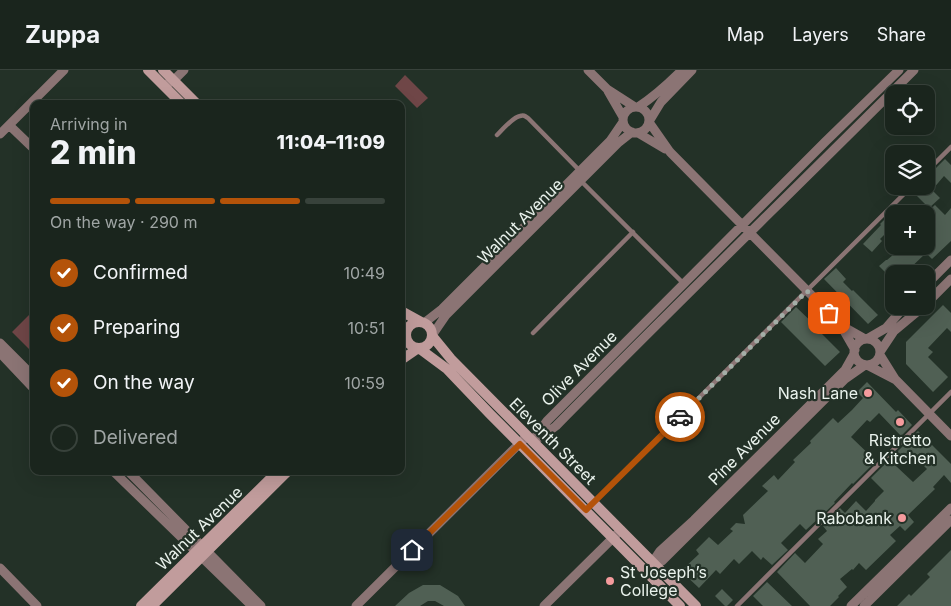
<!DOCTYPE html>
<meta charset="utf-8">
<style>
:root{--surface:#1a251d;--page:#27312a;--text:#f1f3f6;--muted:#9fa5a4;--line:#38423b;--accent:#b45309}
body{margin:0;font-family:Inter,sans-serif;background:var(--page);color:var(--text);height:100vh;display:flex;flex-direction:column;font-size:19px;white-space:nowrap}
*{box-sizing:border-box;margin:0}
p{font-size:16px;color:var(--muted)}
.icon{flex:none;width:28px;height:28px;fill:none;stroke:currentColor;stroke-width:2;stroke-linecap:round;stroke-linejoin:round}
.map{position:relative;flex:1;overflow:hidden}
.sheet{position:absolute;left:30px;top:30px;width:375px;height:375px;display:flex;flex-direction:column;background:var(--surface);border-radius:10px;box-shadow:0 5px 20px #0002,0 0 0 1px var(--line)}
.sheet>*{flex:none}
.fabs{position:absolute;left:885px;top:15px;display:grid;gap:10px}
.fabs a{display:grid;place-items:center;width:50px;height:50px;border-radius:10px;background:var(--surface);box-shadow:0 5px 20px #0002,0 0 0 1px var(--line);font-size:25px}
.pin{position:absolute;display:grid;place-items:center;width:42px;height:42px;color:#fff;margin:-21px;border-radius:10px;box-shadow:0 2px 8px #0006}
.courier{position:absolute;display:grid;place-items:center;width:50px;height:50px;margin:-25px;border:4px solid #b45309;border-radius:50%;background:#fff;color:#222;box-shadow:0 1px 6px #0007}
.overview em{font-style:normal;font-weight:800}
.overview div{display:flex;flex-direction:column-reverse}
.overview{display:flex;align-items:center;justify-content:space-between;height:85px;padding:0 20px}
h1{font-size:32px;font-weight:800;line-height:38px}
.bar{display:grid;grid-template-columns:repeat(4,1fr);gap:8px 5px;align-content:center;height:60px;padding:0 20px}
.bar i{height:6px;border-radius:4px;background:var(--line)}
.bar .active{background:var(--accent)}
.bar p{grid-column:span 4}
ol{padding:0 20px;list-style:none}
li{display:flex;align-items:center;gap:15px;height:55px}
li p{margin-inline-start:auto}
li .icon{padding:5px;border-radius:50%;background:var(--accent);color:#fff;stroke-width:4}
li:last-child{color:var(--muted)}
li i{width:28px;height:28px;border:2px solid var(--line);border-radius:50%}
header{display:flex;align-items:center;gap:30px;box-sizing:border-box;height:70px;padding:0 25px;background:var(--surface);border-bottom:1px solid var(--line)}
header strong{font-size:24px}
nav{display:flex;gap:28px;margin-inline-start:auto;font-size:18px}
.map>svg:first-child{display:block}
.green{fill:#6f4647}
.building{fill:#506054;fill-rule:evenodd}
.lines{fill:none;stroke-linecap:round;stroke-linejoin:round}
.lane{stroke:#8b7474;stroke-width:4.5}
.street{stroke:#8b7474;stroke-width:9}
.secondary{stroke:#c19c9c;stroke-width:10}
.done{stroke:#a4aea7;stroke-width:5;stroke-dasharray:0 9}
.route{stroke:#b45309;stroke-width:6}
.poi-dot{fill:#f59b9d;stroke:#233127;stroke-width:2}
.labels{text-anchor:middle;dominant-baseline:central;stroke-width:4.5;stroke-linejoin:round;paint-order:stroke}
.street-label{font-size:16px;fill:#e9f2ec;stroke:#233127}
.poi-label{font-size:16px;fill:#e9f2ec;stroke:#233127;text-anchor:end}
</style>
<header>
<strong>Zuppa</strong>
<nav><a>Map</a><a>Layers</a><a>Share</a></nav>
</header>
<div class="map">
<svg width="951" height="536" viewBox="0 0 951 536">
<rect width="100%" height="100%" fill="#233127"/>
<path class="green" d="M405 5 428 28 417 38 395 16Z
M34 240V284L12 262Z"/>
<path class="building" d="M945 89 951 95V113L944 106 932 120 940 128 929 138 913 122 918 116H926V108Z
M935 135 945 145 951 138V171L932 189 926 183 904 204H894V211L879 196 886 190H887L893 185 894 186 903 176H926V143Z
M898 136 906 144H894V155L880 169 882 171 872 182 863 174 881 155 880 154Z
M836 198 846 209 843 212 852 221 853 220 878 245 868 254 824 209Z
M943 235 951 243V262L947 258 928 278 933 282 928 287 948 307 933 322 906 294V272Z
M796 237 817 257 816 258 840 282 825 296 781 252Z
M867 312 896 342 898 340 912 355 901 366 879 343 870 352 867 350 851 367 876 391 853 414 852 413 834 432 835 433 806 460 800 454 781 473 788 480 772 495 763 487 761 490 752 481 739 494 734 489 720 504 716 500 699 518 681 501 699 484 696 480 709 467 718 475 733 461 730 459 736 453 745 454 743 445 768 421 762 416 774 405 778 410 795 392 793 390 811 373 810 371 833 348 838 353 852 340 863 328 857 322Z
M918 361 951 394V413L944 405 933 417 935 419 908 445 914 452 905 461 900 456 890 465 896 471 866 500 859 493 853 500 852 499 840 509 847 517 838 526 839 527 830 536H810L777 502 795 483 805 493 823 474 818 469 827 461 823 456 840 438 845 443 856 431 866 441 875 431V430L884 421 871 408ZM910 382 927 399 913 412 896 396Z
M951 480V536H897L909 524 911 526 930 507 927 504Z
M767 512 792 536H763L753 526Z
M423 515H440L458 526 465 536H444L435 531H428L420 536H395L409 523Z
M722 519 733 530 727 536H725L715 526Z"/>
<g class="lines">
<path class="lane" d="M497 65C502 60 513 47 520 46 524 45 525 46 528 48L580 101
M926 102 951 77
M581 111 684 214
M533 263 633 162
M586 440 912 116
M737 536 951 322"/>
<path class="street" d="M588 0 607 19 635 37
M167 14 174 10 184 0
M608 21 623 47
M623 50a13 13 0 1 1 26 0a13 13 0 1 1-26 0Z
M638 37C655 26 668 14 682 0
M650 50 661 32 692 0
M649 52 670 82 840 254 855 280
M9 55 34 79
M638 63 665 79
M0 64 64 0
M926 215 951 190
M926 234 951 209
M424 253 442 239 610 71 623 52
M842 256 865 269
M433 264 446 245 618 73 632 62
M867 269 886 258 905 236
M854 282a13 13 0 1 1 26 0a13 13 0 1 1-26 0Z
M0 273 34 307
M880 282 894 261 924 236
M0 283 34 319
M880 285 895 309 951 366
M867 295 894 309
M534 369 547 351 825 72 899 0
M532 371 544 365 556 356C674 236 795 119 914 0
M113 401 252 536
M128 401 261 536
M654 494 656 487 660 481 694 450 839 306 845 300 854 284
M654 494 662 491 666 487 845 309 865 295
M0 498 37 536
M356 536 527 366
M544 536 621 460
M851 536 951 438
M864 536 951 450"/>
<path class="secondary" d="M148 0 182 34
M163 0 197 34
M401 241 421 252
M406 265a13 13 0 1 1 26 0a13 13 0 1 1-26 0Z
M433 267 451 289 696 536
M420 279 447 299 490 344 680 536
M401 290 417 279
M141 536 278 401
M152 536 288 401"/>
</g>
<g class="lines">
<path class="done" d="M680 347 807 221 829 243"/>
<path class="route" d="M412 480 520 374 586 440 680 347"/>
</g>
<g class="poi-dot">
<circle cx="868" cy="323" r="5"/>
<circle cx="900" cy="352" r="5"/>
<circle cx="902" cy="448" r="5"/>
<circle cx="610" cy="511" r="5"/>
</g>
<g class="labels">
<g class="street-label">
<text transform="translate(520 151) rotate(-45)">Walnut Avenue</text>
<text transform="translate(579 298) rotate(-45)">Olive Avenue</text>
<text transform="translate(553 371) rotate(45)">Eleventh Street</text>
<text transform="translate(744 379) rotate(-45)">Pine Avenue</text>
<text transform="translate(199 458) rotate(-44)">Walnut Avenue</text>
</g>
<g class="poi-label">
<text x="858" y="323">Nash Lane</text>
<text x="900" y="370" text-anchor="middle">Ristretto<tspan x="900" dy="18">&amp; Kitchen</tspan></text>
<text x="892" y="448">Rabobank</text>
<text x="620" y="502" text-anchor="start">St Joseph’s<tspan x="620" dy="18">College</tspan></text>
</g>
</g>
</svg>
<div class="fabs">
<a><svg class="icon" aria-label="locate" viewBox="0 0 24 24"><circle cx="12" cy="12" r="6"/><path d="M12 2v4M12 18v4M2 12h4M18 12h4"/></svg></a>
<a><svg class="icon" aria-label="layers" viewBox="0 0 24 24"><path d="M12 4l9 5-9 5-9-5zM3 14l9 5 9-5"/></svg></a>
<a>+</a>
<a>−</a>
</div>
<div class="pin" style="left:829px;top:243px;background:#ea580c"><svg class="icon" aria-label="bag" viewBox="0 0 24 24"><path d="M5 8h14l-1 12H6zM9 8a3 3 0 0 1 6 0"/></svg></div>
<div class="pin" style="left:412px;top:480px;background:#1f2937"><svg class="icon" aria-label="home" viewBox="0 0 24 24"><path d="M3 11l9-7 9 7M6 9v11h12V9"/></svg></div>
<div class="courier" style="left:680px;top:347px"><svg class="icon" aria-label="car" viewBox="0 0 24 24"><path d="M5 17H2v-5l4-1 3-4h7l3 4 3 1v5h-3M9 17h6M6 11h13"/><circle cx="7" cy="17" r="2"/><circle cx="17" cy="17" r="2"/></svg></div>
<section class="sheet">
<div class="overview"><div><h1>2 min</h1><p>Arriving in</p></div><em>11:04–11:09</em></div>
<div class="bar"><i class="active"></i><i class="active"></i><i class="active"></i><i></i><p>On the way · 290 m</p></div>
<ol>
<li><svg class="icon" aria-label="check" viewBox="0 0 24 24"><path d="M5 12l5 5 9-10"/></svg>Confirmed<p>10:49</p></li>
<li><svg class="icon" aria-label="check" viewBox="0 0 24 24"><path d="M5 12l5 5 9-10"/></svg>Preparing<p>10:51</p></li>
<li><svg class="icon" aria-label="check" viewBox="0 0 24 24"><path d="M5 12l5 5 9-10"/></svg>On the way<p>10:59</p></li>
<li><i></i>Delivered</li>
</ol>
</section>
</div>
